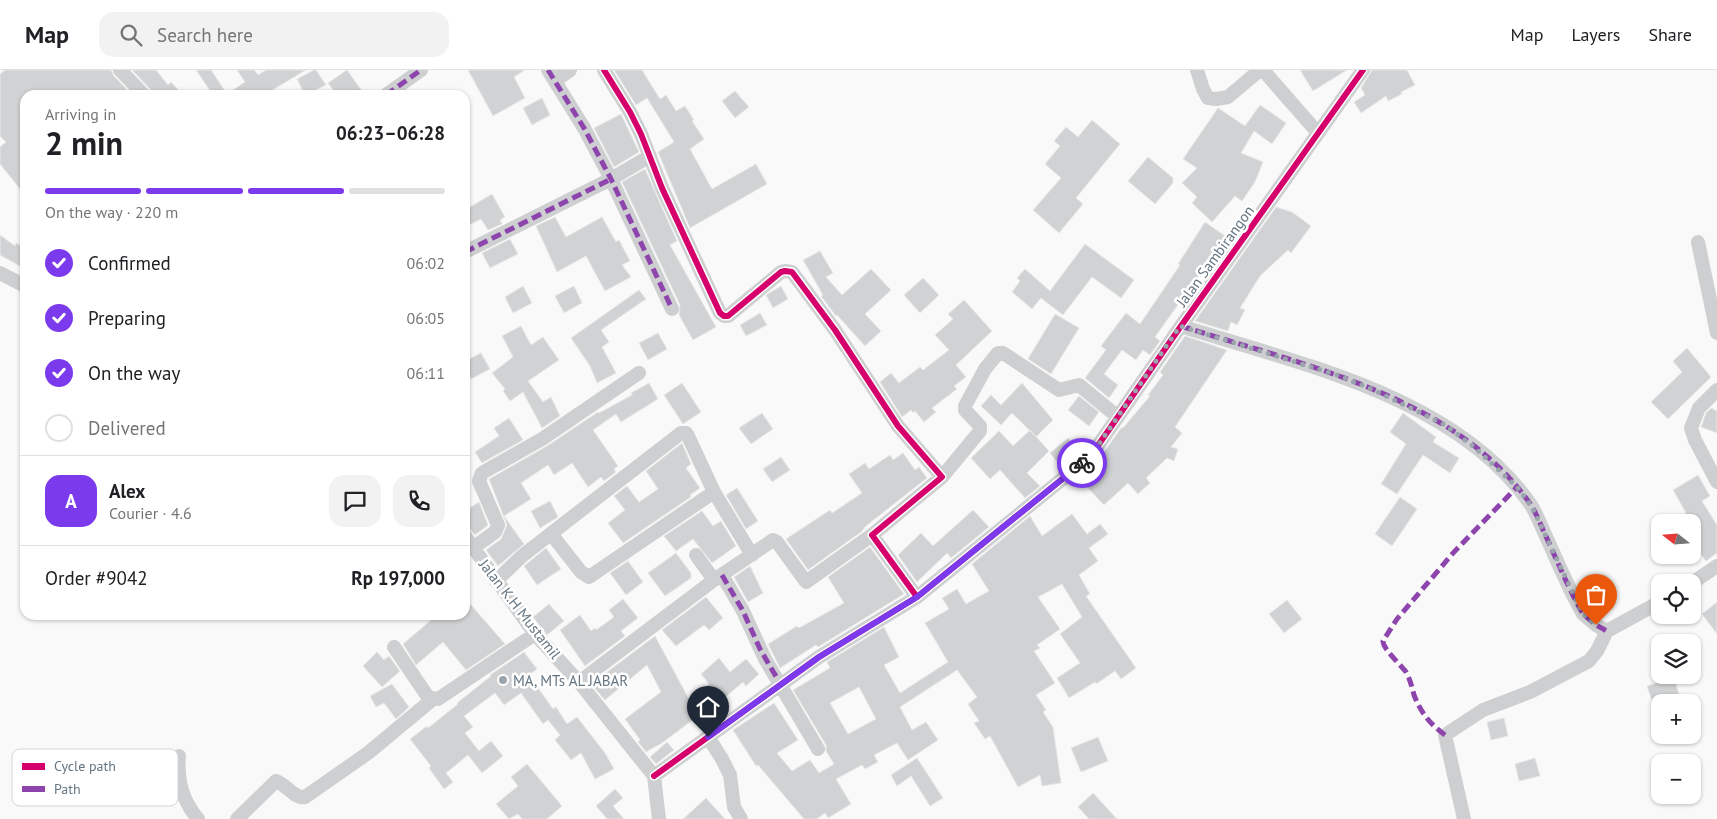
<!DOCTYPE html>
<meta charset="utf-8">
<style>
:root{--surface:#fff;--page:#f2f2f2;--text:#202124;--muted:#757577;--line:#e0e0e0;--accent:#7c3aed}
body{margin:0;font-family:"PT Sans",sans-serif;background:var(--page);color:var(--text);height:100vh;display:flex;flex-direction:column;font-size:19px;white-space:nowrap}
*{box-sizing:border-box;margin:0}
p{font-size:16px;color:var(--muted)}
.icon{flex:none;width:28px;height:28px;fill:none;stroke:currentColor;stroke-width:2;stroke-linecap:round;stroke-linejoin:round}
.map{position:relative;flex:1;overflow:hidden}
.sheet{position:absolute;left:20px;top:20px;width:450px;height:530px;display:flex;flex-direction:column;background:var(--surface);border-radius:15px;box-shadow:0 1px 4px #0004}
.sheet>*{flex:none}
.needle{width:32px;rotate:287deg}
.tools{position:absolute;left:1651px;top:444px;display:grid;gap:10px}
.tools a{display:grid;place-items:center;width:50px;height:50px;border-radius:10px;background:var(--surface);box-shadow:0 1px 4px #0004;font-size:25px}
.pin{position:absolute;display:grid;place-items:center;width:42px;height:42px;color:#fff;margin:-51px -21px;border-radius:50% 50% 50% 0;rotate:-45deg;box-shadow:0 0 5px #0007}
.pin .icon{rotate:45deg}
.courier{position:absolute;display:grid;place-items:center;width:50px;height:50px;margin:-25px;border:4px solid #7c3aed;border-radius:50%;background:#fff;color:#222;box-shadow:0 1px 6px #0007}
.overview em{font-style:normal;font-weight:700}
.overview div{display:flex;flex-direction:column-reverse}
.overview{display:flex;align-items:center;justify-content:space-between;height:85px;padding:0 25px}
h1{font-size:32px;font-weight:700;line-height:38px}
.bar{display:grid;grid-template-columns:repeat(4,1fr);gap:8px 5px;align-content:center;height:60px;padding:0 25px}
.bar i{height:6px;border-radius:4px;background:var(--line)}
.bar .current{background:var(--accent)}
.bar p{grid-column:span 4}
.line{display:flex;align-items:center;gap:12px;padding:0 25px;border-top:1px solid var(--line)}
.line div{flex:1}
.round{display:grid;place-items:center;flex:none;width:52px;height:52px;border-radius:15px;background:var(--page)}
ol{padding:0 25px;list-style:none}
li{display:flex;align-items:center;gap:15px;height:55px}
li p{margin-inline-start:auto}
li .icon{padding:5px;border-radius:50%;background:var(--accent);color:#fff;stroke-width:4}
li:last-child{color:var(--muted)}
li i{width:28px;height:28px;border:2px solid var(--line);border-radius:50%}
header{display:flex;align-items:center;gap:30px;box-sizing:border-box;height:70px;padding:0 25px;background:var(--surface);border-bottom:1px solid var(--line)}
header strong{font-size:24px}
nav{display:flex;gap:28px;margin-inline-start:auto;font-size:18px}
.search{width:350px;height:45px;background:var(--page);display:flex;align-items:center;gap:12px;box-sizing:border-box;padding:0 18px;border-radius:15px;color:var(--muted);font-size:19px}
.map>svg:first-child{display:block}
.building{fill:#d0d2d3;stroke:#e8e8e8;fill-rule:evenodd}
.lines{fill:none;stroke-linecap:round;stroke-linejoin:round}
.minor{stroke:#cecfd0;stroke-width:14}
.quiet{stroke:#8e44ad;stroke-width:5;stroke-dasharray:10 5;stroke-linecap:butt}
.cycleway-casing{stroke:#fff;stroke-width:9}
.cycleway{stroke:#d6006c;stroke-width:6}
.done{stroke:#99a4ac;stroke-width:5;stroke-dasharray:0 9}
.route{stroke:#7c3aed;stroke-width:6}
.poi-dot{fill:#99a4ac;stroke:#fff;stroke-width:2}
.labels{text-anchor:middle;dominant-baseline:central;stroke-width:5;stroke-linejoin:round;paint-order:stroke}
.street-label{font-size:15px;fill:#657683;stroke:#fff}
.poi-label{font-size:15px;fill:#657683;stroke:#fff;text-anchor:start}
.key{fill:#fff;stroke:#d1d6da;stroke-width:1}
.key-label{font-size:14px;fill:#657683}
</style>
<header>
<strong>Map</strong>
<div class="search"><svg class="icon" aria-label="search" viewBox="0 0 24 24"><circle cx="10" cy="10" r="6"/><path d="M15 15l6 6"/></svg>Search here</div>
<nav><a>Map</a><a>Layers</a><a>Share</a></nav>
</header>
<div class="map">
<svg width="1717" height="749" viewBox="0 0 1717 749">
<rect width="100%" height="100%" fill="#f9f9f9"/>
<path class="building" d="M5 0H111L114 6 132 25H25V125L0 94V77L6 72 0 66V4Z
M132 0H156L168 15 171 12 183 25H153L150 19Z
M196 0H211L227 24 245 12 237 0H254L258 5 266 0H306L264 25H213Z
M314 0H316L326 15 305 25 297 9Z
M347 0 365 25H337L328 13Z
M468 0H525L514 7 525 28 493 46Z
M614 0H642L660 29 666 25 676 41 685 36 694 50 692 51 704 69 690 79 712 119 756 94 767 114 690 158 658 82 674 72 647 28 636 35Z
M1300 0H1347L1313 21Z
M1372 0H1407L1415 15 1401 22 1402 24 1388 31 1386 26 1361 43 1354 32 1365 25 1361 18Z
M735 21 749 37 735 48 722 31Z
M542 28 550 45 532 55 523 38Z
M1260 35 1286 53 1272 74 1254 61 1241 83 1263 92 1255 112 1242 131 1235 126 1212 152 1192 133 1197 127 1182 113 1197 98 1183 89 1218 38 1245 56Z
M621 44 639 82 614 97 594 58Z
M1092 50 1120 74 1076 128 1083 134 1059 163 1033 140 1061 108 1045 94 1060 76 1054 71 1066 57 1078 67Z
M1148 87 1173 108V113L1155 134 1128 111Z
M645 99 677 171 670 175 716 257 693 270 679 245 680 235 622 112Z
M492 124 505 147 500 150 502 154 488 160 481 149 465 157V140Z
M1276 137 1292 142 1311 156 1291 183 1288 180 1260 206 1240 238 1245 240 1237 255 1231 252 1228 261 1195 251Z
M555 147 566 167 602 147 616 172 619 170 630 191 622 195 631 207 605 221 586 186 557 202 536 156Z
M1205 152 1231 170 1220 186 1215 183 1155 267 1160 271 1150 285 1143 280 1136 290 1122 280 1104 304 1118 315 1109 328 1085 308 1106 280 1101 276 1126 243 1140 254 1180 195 1178 194Z
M0 165 15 176 16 173 25 178V199L0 185Z
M510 169 518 184 490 198 482 183Z
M1085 174 1134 210 1121 228 1092 207 1063 245 1041 228 1032 239 1012 222 1020 211 1017 208 1025 199 1050 221Z
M820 181 833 203 826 207 842 225 871 199 891 220 865 244 881 261 865 276 837 245 836 246 821 226 823 225 803 190Z
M923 208 939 225 920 243 904 225Z
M523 216 532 233 513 243 505 227Z
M574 216 582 233 564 243 555 226Z
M781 216 788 229 773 238 766 225Z
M639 220 646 229 601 260 609 272 602 277 616 303 597 313 590 296 571 268Z
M964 230 992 261 956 295 966 307 954 316 957 319 932 338 936 342 924 352 915 341 913 343 911 340 902 347 880 312 891 303 899 313 920 297 923 300 949 280 935 265 953 249 948 244Z
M760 243 767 255 746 266 740 255Z
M1055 244 1079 258 1051 304 1028 289Z
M521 256 531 275 543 267 559 290 528 311 543 332 551 327 560 346 542 358 523 322 510 331 503 321 505 319 492 303 513 287 502 266Z
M658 263 667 279 648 290 639 273Z
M1185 266 1227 280 1175 357 1182 363 1171 377 1178 379 1174 391 1167 388 1146 408 1150 413 1138 424 1128 413 1104 435 1086 416 1105 397 1098 390 1122 357 1123 358 1150 326 1148 325 1163 305 1160 302Z
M1687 278 1711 307 1668 349 1651 332 1682 302 1673 291Z
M481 283 490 299 471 309 465 298V291Z
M649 313 658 329 621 352 616 344 593 360 618 396 614 399 616 402 604 411 601 407 588 417 572 393 554 405 548 395 521 413 531 429 504 446 524 474 498 496 486 480 501 469 507 455 489 409 547 376 598 342 599 343 632 325 631 323Z
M682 313 701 342 683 354 664 325Z
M1022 313 1053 350 1036 367 1012 343 1001 355 981 336 991 325 1001 335Z
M1079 326 1099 342 1089 356 1068 340Z
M1711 338 1717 341V363L1701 357 1706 343Z
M762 343 773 359 751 374 739 358Z
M1403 343 1436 367 1433 372 1459 388 1450 403 1423 385 1397 424 1381 414 1406 374 1390 362Z
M509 348 523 370 482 393 475 382 499 366 494 358Z
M1030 360 1049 381 1027 403 1040 416 1025 428 1000 400 990 409 971 388 999 361 1013 376Z
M1068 368 1080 382 1062 398 1050 383Z
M682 373 691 394 686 398 700 418 690 425 691 427 623 473 608 453 625 440 614 426 627 416 639 432 658 419 646 401Z
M903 383 915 400 919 397 927 408 866 456 861 462 808 500 786 469 830 440 832 443 862 423 849 404 865 393 869 399 890 385 893 390Z
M781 387 790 400 772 412 763 399Z
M1698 405 1710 426 1702 431 1717 455V483L1706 491 1692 473V452H1671L1686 443 1673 420Z
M737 418 758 451 746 459 726 425Z
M1400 427 1417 439 1392 476 1375 464Z
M550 431 558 447 540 458 531 441Z
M479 432 488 455 475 465 469 458 465 457V441Z
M973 440 989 457 951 488 947 483 917 512 898 485 921 463 933 476Z
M702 441 713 456 721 451 736 476 712 493 693 469 676 481 664 466Z
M1072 444 1087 464 1100 454 1108 464 1089 478 1098 491 1079 505 1090 524 1086 526 1136 598 1121 609 1115 601 1096 614 1095 612 1069 628 1057 608 1080 593 1060 564 1082 547 1062 514 1038 527 1060 559 1037 575 1040 578 1034 581 1055 613 1036 625 1046 640 1043 642 1053 657 1061 713 1042 716 1040 705 1018 717 990 666 985 669 974 653 979 651 968 634 977 627 957 600 900 637 912 660 926 652 938 670 908 690 897 673 874 685 878 692 865 699 862 695 836 709 851 734 828 748 825 743 817 749H804L758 695 756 696 733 660 774 633 798 670 777 683 792 701 810 690 819 703 834 694 826 681V675L793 620 830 598 827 592 884 557 899 587 884 595 900 623 948 592 925 553 949 539 942 528 957 519 966 534 989 521 972 494 1030 446 1042 466ZM859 617 876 649 848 664 830 633Z
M870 477 904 524 818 577 816 575 780 598 768 574 797 556 799 558 844 533 828 507Z
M546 478 561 499 537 515 524 496Z
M676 483 691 503V508L665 526 648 503Z
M628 491 643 512 626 525 610 503Z
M750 496 763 523 748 532 734 507Z
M706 527 723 548 709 560 704 555 676 576 662 560Z
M465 528 505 574 466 600 443 572 416 595 403 574 437 545H465Z
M623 529 638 548 621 561 625 566 585 596 560 560 580 545 591 561 595 558 596 560 614 547 609 540Z
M1287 530 1302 549 1284 563 1269 544Z
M1717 532V564L1702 544Z
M549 534 564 551 547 565 533 547Z
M655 566 690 631 709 614 701 604 719 588 730 602 746 589 759 604 746 616 743 612 721 631 730 641 713 653 703 642 662 673 646 682 638 672 640 670 625 649 661 622 647 595 605 630 591 614Z
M377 582 384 590 389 586 400 601 382 617 363 596Z
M524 582 537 599 529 605 553 639 556 637 567 654 577 647 605 683 614 699 595 709 581 683 571 690 555 670 560 665 548 650 543 654 521 623 504 635 495 623 464 646 473 657 465 663 479 681 491 671 503 686 482 703 468 685 446 703 453 712 444 719 429 698 431 696 410 669 427 656 428 658 458 634 457 633 491 606 490 605Z
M1674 607 1680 628 1667 632H1660V635L1654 637 1647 616Z
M392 614 409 637 396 649 384 633 376 637 370 626Z
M1504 648 1508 666 1491 670 1487 652Z
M1098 667 1108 691 1081 702 1071 678Z
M667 672 674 680 656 694 650 687Z
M917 688 943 728 930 736 911 706 897 716 891 705Z
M1535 688 1540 706 1519 711 1515 694Z
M527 694 562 736 547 749H522L518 744 509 749 496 734 518 716 511 707Z
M615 719 623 728 613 736 624 749H607L596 736Z
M1093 723 1117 749H1089L1078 737Z
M706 728 725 749H683Z"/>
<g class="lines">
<path class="minor" d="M120 0 144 25
M548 0 584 58 611 109 672 239
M604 0 630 42 641 64 662 118 720 243 724 246H728L781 202 785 201 792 202 835 260 898 356 942 407 872 465 917 527
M1197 0 1203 19 1208 28 1216 29 1228 27 1260 0
M1263 0 1318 63
M555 11 570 0
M386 25 421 0
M1698 172 1717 263
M465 182 611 109 650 86
M0 203 25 216
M1181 256C1299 294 1456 326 1531 435 1536 443 1540 453 1544 462 1557 490 1568 518 1583 544L1596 555 1607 561
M1717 320 1699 338 1691 358 1695 370 1717 412
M942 407 980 361V356L965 340V336L985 299 998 283H1003L1059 320 1079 315 1118 347
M552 465 581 502 589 507 714 422 752 485
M465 466 535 564 579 612 654 706 659 749
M473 478 495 462 498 455 479 411 482 403 542 369 639 303
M696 485 714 510
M722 505 743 541 765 589 818 679
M496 511 522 486 681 363H686L688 366 714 422
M1692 513 1717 496
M394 577 428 627 438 629 535 564
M579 612 714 510 773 470 777 472 806 512 872 465
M708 667 722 689 730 705 734 737 741 749
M179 686C177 710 182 730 198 749
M654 706 819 587 917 527 1082 393 1099 374 1181 256 1363 0
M237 749 276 711C286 714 294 729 305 727L368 683 433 629
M1464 749 1445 665 1483 640 1530 622 1589 591 1597 581 1607 561 1660 532"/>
<path class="quiet" d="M548 0 584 58 611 109 672 239
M386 25 421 0
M465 182 611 109
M1181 256C1299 294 1456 326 1531 435 1536 443 1540 453 1544 462 1557 490 1568 518 1583 544L1596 555 1607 561
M722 505 743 541 760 579 781 615
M1445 665C1430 654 1421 643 1414 625 1412 617 1410 609 1406 602 1400 594 1383 579 1383 571L1397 549 1454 482 1517 417"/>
<defs>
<path id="cycleway" d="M604 0 630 42 641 64 662 118 720 243 724 246H728L781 202 785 201 792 202 835 260 898 356 942 407 872 465 917 527
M654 706 819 587 917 527 1082 393 1099 374 1181 256 1363 0"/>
</defs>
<use href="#cycleway" class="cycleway-casing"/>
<use href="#cycleway" class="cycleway"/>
</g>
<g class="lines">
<path class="done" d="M1082 393 1099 374 1180 256 1337 305 1374 320 1445 355 1473 376 1517 417 1532 437 1583 544 1596 555"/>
<path class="route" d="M708 667 819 587 917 527 1082 393"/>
</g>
<circle class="poi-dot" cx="503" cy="610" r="5"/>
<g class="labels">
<g class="street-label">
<text transform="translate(1215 186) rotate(-54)">Jalan Sambirangon</text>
<text transform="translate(520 539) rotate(52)">Jalan K.H Mustamil</text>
</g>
<g class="poi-label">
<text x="513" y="610">MA, MTs AL JABAR</text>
</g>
</g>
<rect x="12" y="679" width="166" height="57" rx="8" class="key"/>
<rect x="22" y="693" width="23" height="7" fill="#d6006c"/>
<rect x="22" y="716" width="23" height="6" fill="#8e44ad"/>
<g class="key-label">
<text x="54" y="701">Cycle path</text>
<text x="54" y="724">Path</text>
</g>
</svg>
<div class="tools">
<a><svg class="needle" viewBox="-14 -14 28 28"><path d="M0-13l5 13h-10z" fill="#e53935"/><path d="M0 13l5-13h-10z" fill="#757577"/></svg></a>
<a><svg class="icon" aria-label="locate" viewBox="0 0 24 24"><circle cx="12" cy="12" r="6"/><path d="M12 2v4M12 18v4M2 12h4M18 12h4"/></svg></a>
<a><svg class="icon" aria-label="layers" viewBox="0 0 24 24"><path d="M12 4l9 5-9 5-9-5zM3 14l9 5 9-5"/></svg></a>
<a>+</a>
<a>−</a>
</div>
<div class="pin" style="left:1596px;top:555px;background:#ea580c"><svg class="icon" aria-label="bag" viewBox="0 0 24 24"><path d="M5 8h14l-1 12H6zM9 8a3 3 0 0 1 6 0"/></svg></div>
<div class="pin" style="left:708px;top:667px;background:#1f2937"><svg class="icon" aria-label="home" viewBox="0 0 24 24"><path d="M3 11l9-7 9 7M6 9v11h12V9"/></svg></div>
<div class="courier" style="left:1082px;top:393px"><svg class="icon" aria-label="bike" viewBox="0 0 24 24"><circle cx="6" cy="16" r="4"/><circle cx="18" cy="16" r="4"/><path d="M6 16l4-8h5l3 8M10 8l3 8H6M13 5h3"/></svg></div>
<section class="sheet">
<div class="overview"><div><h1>2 min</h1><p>Arriving in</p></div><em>06:23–06:28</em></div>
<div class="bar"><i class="current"></i><i class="current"></i><i class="current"></i><i></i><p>On the way · 220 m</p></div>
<ol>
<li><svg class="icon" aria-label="check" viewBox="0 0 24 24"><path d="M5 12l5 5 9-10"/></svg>Confirmed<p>06:02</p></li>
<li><svg class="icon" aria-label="check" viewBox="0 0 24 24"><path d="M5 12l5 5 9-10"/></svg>Preparing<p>06:05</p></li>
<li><svg class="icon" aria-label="check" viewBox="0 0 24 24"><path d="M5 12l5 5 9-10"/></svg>On the way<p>06:11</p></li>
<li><i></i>Delivered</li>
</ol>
<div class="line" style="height:90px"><b class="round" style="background:var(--accent);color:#fff">A</b><div><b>Alex</b><p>Courier · 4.6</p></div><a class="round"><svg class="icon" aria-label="chat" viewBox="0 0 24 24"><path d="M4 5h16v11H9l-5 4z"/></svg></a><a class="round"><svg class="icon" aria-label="phone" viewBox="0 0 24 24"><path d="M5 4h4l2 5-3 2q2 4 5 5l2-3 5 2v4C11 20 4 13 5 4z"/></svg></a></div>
<div class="line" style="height:65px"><div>Order #9042</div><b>Rp 197,000</b></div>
</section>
</div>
